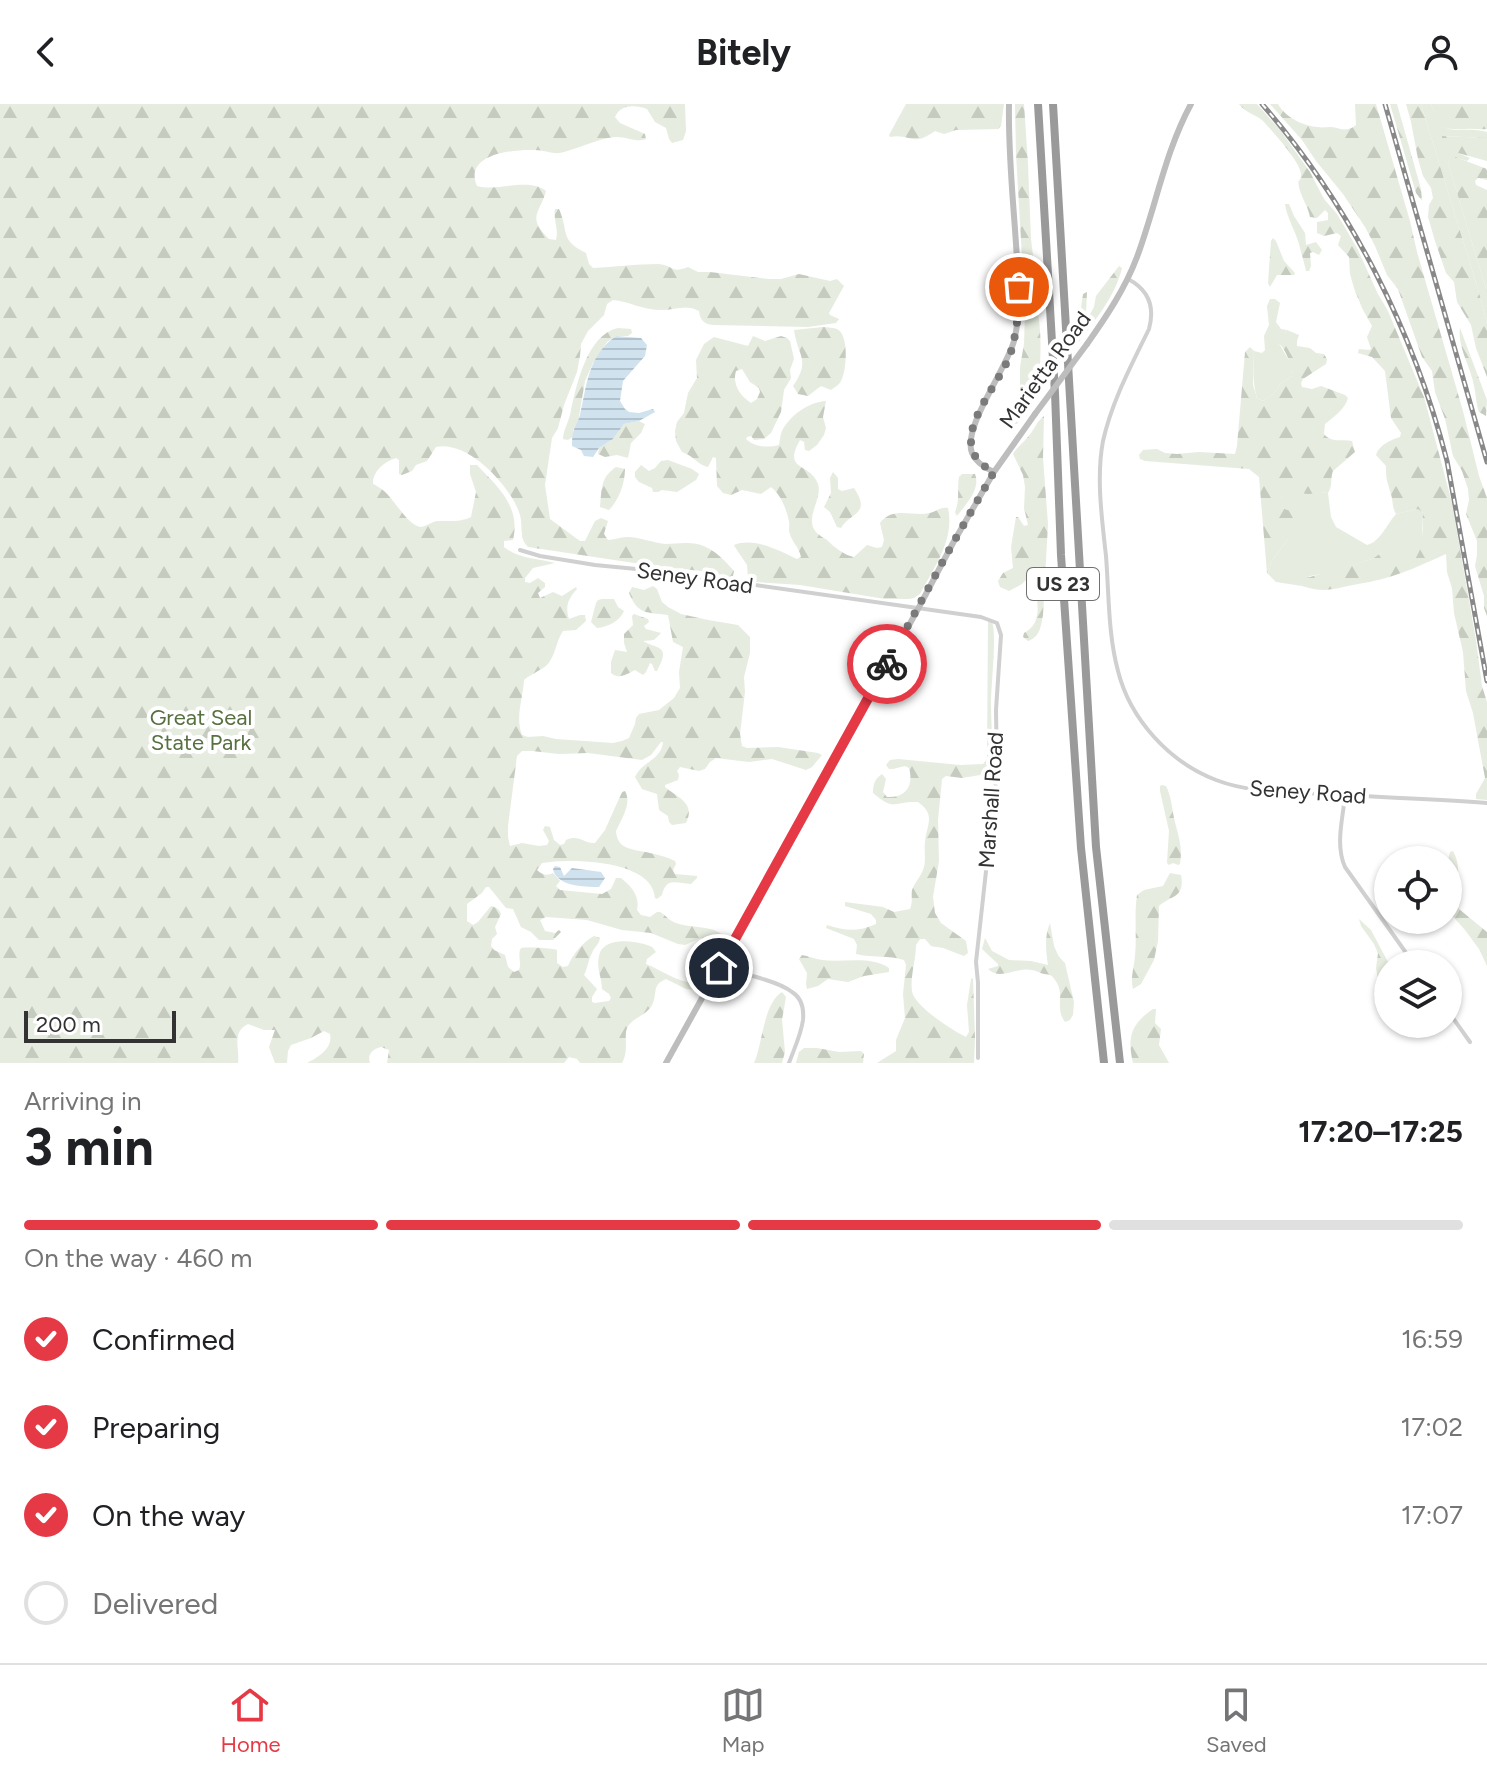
<!DOCTYPE html>
<meta charset="utf-8">
<style>
:root{--surface:#fff;--page:#f6f6f6;--text:#202124;--muted:#757577;--line:#e0e0e0;--accent:#e63946}
body{margin:0;font-family:Figtree,sans-serif;background:var(--page);color:var(--text);height:100vh;display:flex;flex-direction:column;font-size:30px;white-space:nowrap}
*{box-sizing:border-box;margin:0}
p{font-size:26px;color:var(--muted)}
.icon{flex:none;width:44px;height:44px;fill:none;stroke:currentColor;stroke-width:2;stroke-linecap:round;stroke-linejoin:round}
.map{position:relative;height:959px;overflow:hidden}
.sheet{display:flex;flex-direction:column;background:var(--surface);flex:1}
.sheet>*{flex:none}
.buttons{position:absolute;left:1374px;top:742px;display:grid;gap:16px}
.buttons a{display:grid;place-items:center;width:88px;height:88px;border-radius:50%;background:var(--surface);box-shadow:0 2px 6px #0004;font-size:40px}
.scale{position:absolute;left:24px;bottom:20px;width:152px;box-sizing:border-box;padding-left:8px;border:4px solid #333;border-top:0;font-size:22px;line-height:28px;white-space:nowrap;color:#333;-webkit-text-stroke:6px #fff;paint-order:stroke}
.pin{position:absolute;display:grid;place-items:center;width:68px;height:68px;color:#fff;margin:-34px;border:4px solid #fff;border-radius:50%;box-shadow:0 2px 8px #0007}
.courier{position:absolute;display:grid;place-items:center;width:80px;height:80px;margin:-40px;border:6px solid #e63946;border-radius:50%;background:#fff;color:#222;box-shadow:0 2px 10px #0007}
.headline em{font-style:normal;font-weight:700}
.headline div{display:flex;flex-direction:column-reverse}
.headline{display:flex;align-items:center;justify-content:space-between;height:136px;padding:0 24px}
h1{font-size:52px;font-weight:700;line-height:60px}
.bar{display:grid;grid-template-columns:repeat(4,1fr);gap:12px 8px;align-content:center;height:96px;padding:0 24px}
.bar i{height:10px;border-radius:6px;background:var(--line)}
.bar .selected{background:var(--accent)}
.bar p{grid-column:span 4}
ol{padding:0 24px;list-style:none}
li{display:flex;align-items:center;gap:24px;height:88px}
li p{margin-inline-start:auto}
li .icon{padding:8px;border-radius:50%;background:var(--accent);color:#fff;stroke-width:4}
li:last-child{color:var(--muted)}
li i{width:44px;height:44px;border:4px solid var(--line);border-radius:50%}
header{display:flex;justify-content:space-between;align-items:center;height:104px;padding:0 24px;background:var(--surface);font-size:36px;font-weight:700}
.tab-bar{display:flex;justify-content:space-around;align-items:center;height:112px;border-top:2px solid var(--line);background:var(--surface);font-size:22px;color:var(--muted)}
.tab-bar a{display:grid;justify-items:center;gap:4px}
.tab-bar .selected{color:var(--accent)}
.map>svg:first-child{display:block}
.green{fill:#e6ecdf}
.forest{fill:url(#forest-firs);fill-rule:evenodd}
.water{fill:url(#water-rules)}
.lines{fill:none;stroke-linecap:round;stroke-linejoin:round}
.street{stroke:#d0d0d0;stroke-width:4}
.secondary{stroke:#bdbdbd;stroke-width:6}
.highway{stroke:#9a9a9a;stroke-width:8}
.rail-casing{stroke:#888;stroke-width:5}
.rail{stroke:#fff;stroke-width:2;stroke-dasharray:6;stroke-linecap:butt}
.secondary-bridge{stroke:#bdbdbd;stroke-width:6}
.done{stroke:#7a7a7a;stroke-width:8;stroke-dasharray:0 14.4}
.route{stroke:#e63946;stroke-width:10}
.labels{text-anchor:middle;dominant-baseline:central;stroke-width:8;stroke-linejoin:round;paint-order:stroke}
.shield{fill:#fff;stroke:#707070;stroke-width:2}
.shield-label{font-size:20px;font-weight:bold;fill:#333}
.street-label{font-size:22px;fill:#333;stroke:#fff}
.park-label{font-size:22px;fill:#56703f;stroke:#fff}
</style>
<header><svg class="icon" aria-label="back" viewBox="0 0 24 24"><path d="M15 5l-7 7 7 7"/></svg>Bitely<svg class="icon" aria-label="person" viewBox="0 0 24 24"><circle cx="12" cy="8" r="4"/><path d="M4 21q1-7 8-7t8 7"/></svg></header>
<div class="map">
<svg width="1487" height="959" viewBox="0 0 1487 959">
<defs>
<pattern id="forest-firs" width="22" height="20" patternUnits="userSpaceOnUse" patternTransform="scale(2)"><rect width="22" height="20" fill="#e6ecdf"/><path d="M5 1l3.5 6h-7zM16 11l3.5 6h-7z" fill="#c6cbc0"/></pattern>
<pattern id="water-rules" width="6" height="5" patternUnits="userSpaceOnUse" patternTransform="scale(2)"><rect width="6" height="5" fill="#cfe2ee"/><path d="M0 2.5h6" fill="none" stroke="#b2c2cd"/></pattern>
</defs>
<rect width="100%" height="100%" fill="#fff"/>
<path class="green" d="M1421 0H1431C1444 39 1456 20 1487 28V34L1442 32 1458 49 1470 54 1467 57 1450 52 1448 59 1487 188V220L1480 192Z
M1270 195H1275L1280 199 1276 218 1281 225 1287 226 1284 230H1278L1277 236 1291 260 1292 272 1280 280 1274 290 1263 297 1257 294C1252 277 1254 264 1254 247L1262 249 1265 246 1264 232 1269 221 1267 202Z
M1300 386C1310 390 1317 388 1328 389L1331 413 1336 423 1367 441C1380 438 1387 420 1396 410L1418 405 1423 409 1422 424 1424 441 1415 455 1411 456 1381 449 1372 455 1326 469 1310 472 1301 479 1302 482 1276 478 1267 469 1269 468 1271 458 1289 434 1287 407C1279 402 1280 398 1282 391L1288 387Z"/>
<path class="forest" d="M0 0H685L686 27 683 36 672 39 669 35 666 24 655 18 647 5C635 1 621 0 615 13L620 19 645 30 646 35C636 39 626 32 615 33 596 35 578 45 560 49 553 50 543 46 535 46 514 45 463 50 477 82 499 88 527 73 546 87 540 110 526 112 549 135L556 136C559 125 553 116 555 105H559C569 127 559 136 586 149L589 160 593 164C614 163 637 160 658 160 674 161 670 170 688 163L698 168H710L769 175H781L799 170 830 177 837 175 844 182 829 209 830 211 839 215 836 219 808 223 713 221C704 220 700 216 699 207 685 199 674 207 659 206 643 206 628 197 613 196L607 200 604 211 588 227 581 240 580 252 577 268 564 301 558 324 552 334 545 381 550 415 580 437H585L595 417 601 414 608 417 604 430 608 436C615 436 620 433 627 433 640 433 653 439 666 440 673 440 678 439 685 439 707 438 721 452 734 467L733 472 729 473 701 467 654 462 528 443C518 433 524 421 519 408 509 381 468 336 436 343L427 357 416 361 412 367 402 371 399 370V356L396 354C385 357 372 368 373 380 376 381 382 385 384 387 393 394 409 423 421 423 427 422 432 417 439 417 450 417 461 418 471 413L476 388 470 370V361H477C498 383 521 403 513 436L504 437V443C521 456 536 454 555 459L533 464 525 474V478L530 479 538 474 545 479V483L538 489 540 494 553 488 562 492 576 483 577 485C568 495 565 502 569 515L580 511H585L586 517 576 526 563 527C556 537 556 550 548 560 542 566 531 570 524 576 523 595 515 613 522 631L528 633 543 632 556 635 613 639 622 637 629 634 635 620 636 614 639 610 659 606 674 594 680 584 679 568 683 543 673 538 668 511C646 508 638 511 629 489L632 483 644 486 653 482 657 485 662 498 668 503 681 510 708 516 738 521 750 533V549L744 573 745 588 740 630 742 642 747 644 778 643 818 649 822 651 812 663 806 666 772 655 749 658 716 654 710 658 705 665 699 667 680 663 677 667 679 671 678 676 665 681V683C678 694 696 699 686 719L672 721 669 718 668 712 659 706 657 690 642 685 635 673C642 657 661 657 663 638H661L651 651 642 656 588 649 559 650 532 647H522L517 652 508 722V733L510 742 522 739 539 742 547 741 549 737 543 726 545 722 550 723 554 736 560 741 564 740 566 736C579 730 584 740 595 739L605 726 622 688 625 687C632 699 622 714 616 727 617 747 635 745 650 749 659 751 667 753 675 757L676 760 673 766 675 770 697 772V774L691 780C676 779 666 773 662 791L657 795 655 794C653 755 569 754 542 759L537 766C542 771 547 772 553 769L560 777 556 782 560 786 602 790 611 785 616 774H621C632 783 640 792 637 806L641 811 650 813 657 808H660C666 811 669 817 676 819 692 825 716 820 726 835L723 841 714 844 710 843 705 836 701 834 685 841 678 840 651 829 622 826 587 816 546 813 540 816 545 827 555 829 559 826 561 828 553 836H539L531 828 521 823 513 805 506 804 489 783H486L482 789 467 800V817L473 821 478 818 491 802C496 803 499 805 501 810L495 823 497 830 492 835 491 842 494 846 505 851 508 863 514 868 519 866C522 859 517 850 521 844 528 843 551 844 557 846V859L563 863 568 862C573 850 583 838 594 832L600 834C599 841 594 843 592 849 588 856 588 863 584 871L597 885 592 893V898L595 899 609 897 611 894 609 890 602 885C602 874 596 864 599 852 603 831 638 837 652 843L656 848 647 855 646 860C663 867 681 881 698 878L711 856 715 855 716 857 705 877 697 886 686 885 666 875C651 881 658 890 652 901 646 913 628 914 626 928 625 939 628 948 622 959H580L577 955 569 953 564 959H387L389 946 381 943C373 945 367 950 370 959H307C319 953 333 944 330 930L324 927 311 934 291 941 288 947 287 959H275L269 943 275 926H264L248 920C231 928 240 945 238 959H0Z
M906 0H1004L1001 22 998 25 956 26 944 30 935 27C911 44 912 29 890 33L889 31Z
M1015 0H1024L1028 60 1031 135 1035 168 1034 184 1030 190H1025L1024 188 1016 49Z
M1239 0H1257L1280 26 1310 68 1324 95 1337 110 1357 144 1378 190 1388 207 1424 293 1452 399 1476 536 1482 582 1487 598V696L1476 695V690L1485 674 1473 609 1466 587 1463 548 1454 509 1452 484 1447 468 1446 450C1418 463 1388 476 1358 480 1335 484 1326 490 1302 482L1301 479 1303 475 1372 455 1381 449 1398 448 1407 455H1415C1427 436 1421 430 1423 409L1418 405 1396 410C1392 403 1393 397 1391 390 1387 376 1386 377 1386 362L1376 351C1379 341 1390 336 1400 333L1401 329 1391 314 1385 267 1372 253 1358 249 1359 245 1369 246 1371 245 1367 233 1372 222 1362 204 1354 184 1350 170 1349 153 1338 141 1341 132 1337 129 1324 132 1317 129V118L1328 116V109L1325 106 1317 114 1310 113C1308 102 1301 93 1299 83 1297 72 1301 81 1301 70 1300 57 1273 28 1264 18 1256 10 1245 9 1239 0Z
M1270 0H1278C1285 13 1303 22 1317 23 1322 24 1326 23 1331 23 1341 24 1346 29 1356 21L1355 0H1376L1410 117 1417 148 1463 307 1479 372 1487 394V512L1484 504V492L1475 462 1477 451V437L1466 410 1469 396 1468 385 1462 367 1453 352 1445 315 1435 288 1432 267 1422 253 1398 185 1387 171 1375 142 1365 123 1343 90 1316 57 1302 36Z
M1390 0H1397L1421 85 1422 97 1416 89Z
M1406 0H1421L1480 192 1487 220V273L1476 244 1471 221 1457 198 1454 178 1446 169 1435 137 1428 113 1429 101 1433 94 1431 84 1423 72 1418 55 1411 18Z
M1431 0H1487V25C1480 26 1473 24 1466 25 1441 26 1439 24 1431 0Z
M1442 32 1487 34V57L1458 49 1442 38Z
M1450 51 1487 65V76L1478 74 1475 77 1476 81 1487 86V188L1448 59Z
M1285 100H1289L1294 112 1305 129 1306 141 1316 138 1322 146 1319 151 1313 148 1310 149 1311 162 1309 167H1306C1304 157 1301 149 1299 140 1295 126 1287 114 1285 100Z
M1273 134 1276 137 1284 157 1295 169 1294 171H1277L1270 183 1268 179 1271 137Z
M1119 162 1122 164C1115 193 1095 216 1078 239V224L1083 190 1087 188 1086 209 1089 212 1094 203 1096 192Z
M1036 199C1041 220 1041 240 1040 262 1040 270 1041 280 1038 287 1036 295 1030 302 1025 309 1019 319 1014 326 1001 322L1003 315 1020 301V263L1024 240 1025 209 1031 200Z
M823 223C824 223 836 224 837 225 849 230 847 266 841 277 838 282 836 282 831 286L821 282 808 292 798 290 793 282C811 256 798 253 794 226Z
M618 224 631 225 632 229 628 232H616L607 238 593 259 585 277 578 318 573 326V333L568 336 563 335C563 327 568 319 570 311 576 283 586 231 618 224Z
M1460 224 1487 296 1486 312 1479 308C1476 299 1476 291 1474 282 1471 263 1457 243 1460 224Z
M1287 226 1299 231 1297 237V242L1310 244 1316 249 1324 250 1327 255 1326 260 1303 275 1301 279 1302 283 1312 285 1321 282 1345 291 1348 294C1345 305 1334 313 1325 320L1324 330C1331 339 1342 335 1352 337L1355 348 1333 367C1330 374 1333 382 1328 389 1321 388 1314 390 1308 390 1296 389 1295 383 1282 391 1279 404 1284 407 1296 407L1298 411 1289 417V434L1271 458 1269 468 1267 469 1259 373 1249 365 1145 357 1140 355 1139 351 1143 346 1157 345 1165 349 1177 350 1199 348 1235 350 1237 342 1245 248 1250 243 1254 247 1253 281 1257 294 1263 297 1274 290 1280 280 1292 272C1291 258 1285 241 1272 234V228L1284 230Z
M753 232 765 237 781 232 787 234 790 237 794 255 790 266 791 274 784 286 781 308 771 329 764 335 754 336 751 332 747 333 746 335C754 343 768 344 779 341 780 336 780 332 782 327 790 311 809 298 826 297L823 313 826 324 824 331 817 341 809 347 805 346 804 338 800 336C782 368 810 358 818 380 823 395 803 415 817 429 820 432 824 434 827 436 835 444 844 451 854 453L867 441 877 444 882 443 884 436 880 419C893 402 912 413 930 409 937 407 940 403 948 404 955 435 934 464 920 490L914 494 909 495H885L800 481 756 478 748 474 747 461 735 443 734 441C755 433 778 446 797 455L801 453C799 443 792 438 790 430 788 426 790 421 789 417 786 404 781 391 771 383L761 390 742 386 731 391 723 389 717 382 716 354 713 353 708 363C698 361 694 352 682 348L676 337 675 327 677 318 684 309 688 289 697 274 696 256 704 240 714 233 748 242ZM742 265 750 278 759 284 760 288 757 295 751 299C740 292 732 280 736 267Z
M1044 312 1043 354 1048 420 1043 511C1041 522 1040 533 1028 537L1023 533 1024 529C1044 519 1037 496 1034 478L1028 474 1022 480 1009 487 1000 483 998 477 1003 469 1013 464 1011 443 1016 413H1018L1024 422 1028 421 1024 404 1025 383 1023 371 1013 350C1017 343 1022 340 1027 334 1034 327 1036 318 1044 312Z
M639 317 645 320 641 329 631 339 628 354 617 351 605 353 598 350 599 344 613 335 624 320Z
M668 356 692 365 699 370 696 376 677 388 662 386 658 388H653L652 384 639 378 635 373V368L641 361 649 367 655 364 661 357Z
M616 363 625 365C625 379 619 396 609 406L600 403C602 385 600 374 616 363Z
M833 368 838 374V385L842 387 854 384C872 411 850 408 841 424L837 423 830 408 824 403 831 389 830 374Z
M962 370H975C981 385 966 400 957 412L955 408C960 397 957 385 959 373Z
M602 495H614L618 503 624 507C620 517 608 523 597 524L591 518 596 499 598 496Z
M634 510 648 515 649 518 644 522 646 525 661 529 654 536 643 537C658 546 671 540 657 567H655L652 560 650 559 646 568 643 571 635 566C627 570 619 576 611 569V558L615 546 627 548 624 539V530L633 521 632 512Z
M988 518H992C997 530 991 582 991 600 991 619 993 638 992 657L980 671 962 674 946 672 942 675 938 716 939 757 933 793 935 809 941 819 966 837 968 849 964 852 943 844 931 842 925 835H920L916 841C916 856 910 872 912 887 913 901 953 927 966 933L969 928 967 901 971 875 973 874 975 934 974 959H877L896 947V936L905 914 903 890 906 861 904 856C889 851 872 854 856 850L857 841 854 835 826 824 827 821C845 827 858 828 876 820V816L871 810 845 802V798L883 803 894 808 910 805C913 798 911 792 912 786 915 778 922 771 924 763 926 755 924 746 925 738 927 719 936 711 918 698 893 697 895 708 873 689 873 680 875 675 882 670L886 675 883 688 887 693C906 694 914 682 909 664L905 662 893 665H889L886 661 890 656 898 655 960 661 983 660 987 655Z
M1162 681 1166 682C1171 692 1172 703 1174 714 1178 731 1183 743 1180 760L1178 761 1173 759 1169 761 1167 759 1169 727 1160 687V682Z
M1453 747C1462 763 1457 778 1454 795L1459 805 1487 828V862L1479 845 1465 826 1448 807V756L1450 748Z
M1170 769 1181 771C1185 794 1172 791 1159 802L1158 837 1154 856 1141 880 1133 885C1130 874 1134 864 1135 852 1137 832 1134 811 1137 791L1144 786 1163 782Z
M1359 815 1371 826 1389 860 1388 893 1384 896 1375 895 1374 888 1378 876 1376 864 1378 849 1374 840 1361 822Z
M1050 819 1054 842 1059 853 1065 859 1074 898 1073 911 1070 916 1065 918C1054 903 1066 890 1055 876 1051 870 1050 871 1044 870 1039 869 1036 866 1031 866 1016 863 1000 877 988 865L998 862V860L982 845 985 834 992 847 1009 856 1031 857 1048 861C1046 847 1044 833 1050 819Z
M802 851C808 852 815 855 822 856 843 859 870 851 889 864V868L864 872 848 878 828 875 818 882 807 885 806 880 807 869 799 855Z
M782 888 786 893 782 916 785 948 782 959H754C763 939 763 900 782 888Z
M1153 905H1156L1155 919 1161 925 1159 941 1169 959H1133C1127 933 1131 920 1153 905Z
M804 944H817L839 948 861 947 864 950 863 959H796L799 948Z"/>
<path class="water" d="M616 232 641 234 647 241 645 252 623 277 620 297 625 305 629 308 639 309 653 305 655 308 639 317 624 320 613 335 599 344 593 353 584 352 581 346 572 342C572 338 572 333 573 329 574 323 578 318 580 311 587 280 588 252 616 232Z
M555 762 560 763 564 772 572 764 601 768 605 774 599 783C584 783 556 782 553 765Z"/>
<g class="lines">
<path class="street" d="M1128 175C1149 186 1155 203 1149 225 1131 262 1112 297 1103 337 1096 374 1102 415 1106 452 1109 490 1108 530 1118 567 1130 615 1169 658 1216 676 1250 689 1287 688 1323 690 1378 693 1433 695 1487 699
M520 446 540 452 595 461 657 467 981 513 997 519 1001 531 996 606 997 667 976 858 978 879V954
M1345 691C1343 715 1335 740 1345 763L1414 860
M719 864C739 869 777 876 792 888 802 894 804 905 803 916 801 931 794 945 789 959
M1448 907 1470 938"/>
<path class="secondary" d="M1087 240C1106 213 1125 185 1137 153 1156 102 1165 48 1191 0
M994 368C985 364 976 359 972 349 962 324 1006 266 1014 237 1022 205 1018 172 1016 140 1013 94 1008 47 1009 0
M666 959 918 505 953 439 994 368 1035 310"/>
<path class="highway" d="M1038 0 1055 289 1061 451 1081 744 1104 959
M1053 0 1096 743 1120 959"/>
<defs>
<path id="rail" d="M1262 0C1350 101 1414 228 1447 357L1487 577
M1385 0 1487 358"/>
</defs>
<use href="#rail" class="rail-casing"/>
<use href="#rail" class="rail"/>
<path class="secondary-bridge" d="M1035 310 1087 240"/>
</g>
<g class="lines">
<path class="done" d="M887 560 953 439 994 368C940 341 996 288 1010 251 1017 229 1019 205 1019 183"/>
<path class="route" d="M719 864 887 560"/>
</g>
<g class="labels">
<rect class="shield" x="1027" y="464" width="72" height="32" rx="6"/>
<g class="shield-label">
<text x="1063" y="480">US 23</text>
</g>
<g class="street-label">
<text transform="translate(1045 266) rotate(-54)">Marietta Road</text>
<text transform="translate(695 474) rotate(8)">Seney Road</text>
<text transform="translate(1308 688) rotate(4)">Seney Road</text>
<text transform="translate(991 696) rotate(-86)">Marshall Road</text>
</g>
<g class="park-label">
<text x="201" y="613">Great Seal<tspan x="201" dy="25">State Park</tspan></text>
</g>
</g>
</svg>
<div class="buttons">
<a><svg class="icon" aria-label="locate" viewBox="0 0 24 24"><circle cx="12" cy="12" r="6"/><path d="M12 2v4M12 18v4M2 12h4M18 12h4"/></svg></a>
<a><svg class="icon" aria-label="layers" viewBox="0 0 24 24"><path d="M12 4l9 5-9 5-9-5zM3 14l9 5 9-5"/></svg></a>
</div>
<div class="scale">200 m</div>
<div class="pin" style="left:1019px;top:183px;background:#ea580c"><svg class="icon" aria-label="bag" viewBox="0 0 24 24"><path d="M5 8h14l-1 12H6zM9 8a3 3 0 0 1 6 0"/></svg></div>
<div class="pin" style="left:719px;top:864px;background:#1f2937"><svg class="icon" aria-label="home" viewBox="0 0 24 24"><path d="M3 11l9-7 9 7M6 9v11h12V9"/></svg></div>
<div class="courier" style="left:887px;top:560px"><svg class="icon" aria-label="bike" viewBox="0 0 24 24"><circle cx="6" cy="16" r="4"/><circle cx="18" cy="16" r="4"/><path d="M6 16l4-8h5l3 8M10 8l3 8H6M13 5h3"/></svg></div>
</div>
<section class="sheet">
<div class="headline"><div><h1>3 min</h1><p>Arriving in</p></div><em>17:20–17:25</em></div>
<div class="bar"><i class="selected"></i><i class="selected"></i><i class="selected"></i><i></i><p>On the way · 460 m</p></div>
<ol>
<li><svg class="icon" aria-label="check" viewBox="0 0 24 24"><path d="M5 12l5 5 9-10"/></svg>Confirmed<p>16:59</p></li>
<li><svg class="icon" aria-label="check" viewBox="0 0 24 24"><path d="M5 12l5 5 9-10"/></svg>Preparing<p>17:02</p></li>
<li><svg class="icon" aria-label="check" viewBox="0 0 24 24"><path d="M5 12l5 5 9-10"/></svg>On the way<p>17:07</p></li>
<li><i></i>Delivered</li>
</ol>
</section>
<nav class="tab-bar">
<a class="selected"><svg class="icon" aria-label="home" viewBox="0 0 24 24"><path d="M3 11l9-7 9 7M6 9v11h12V9"/></svg>Home</a>
<a><svg class="icon" aria-label="map" viewBox="0 0 24 24"><path d="M3 6l6-2 6 2 6-2v14l-6 2-6-2-6 2zM9 4v14M15 6v14"/></svg>Map</a>
<a><svg class="icon" aria-label="saved" viewBox="0 0 24 24"><path d="M7 4h10v16l-5-4-5 4z"/></svg>Saved</a>
</nav>
